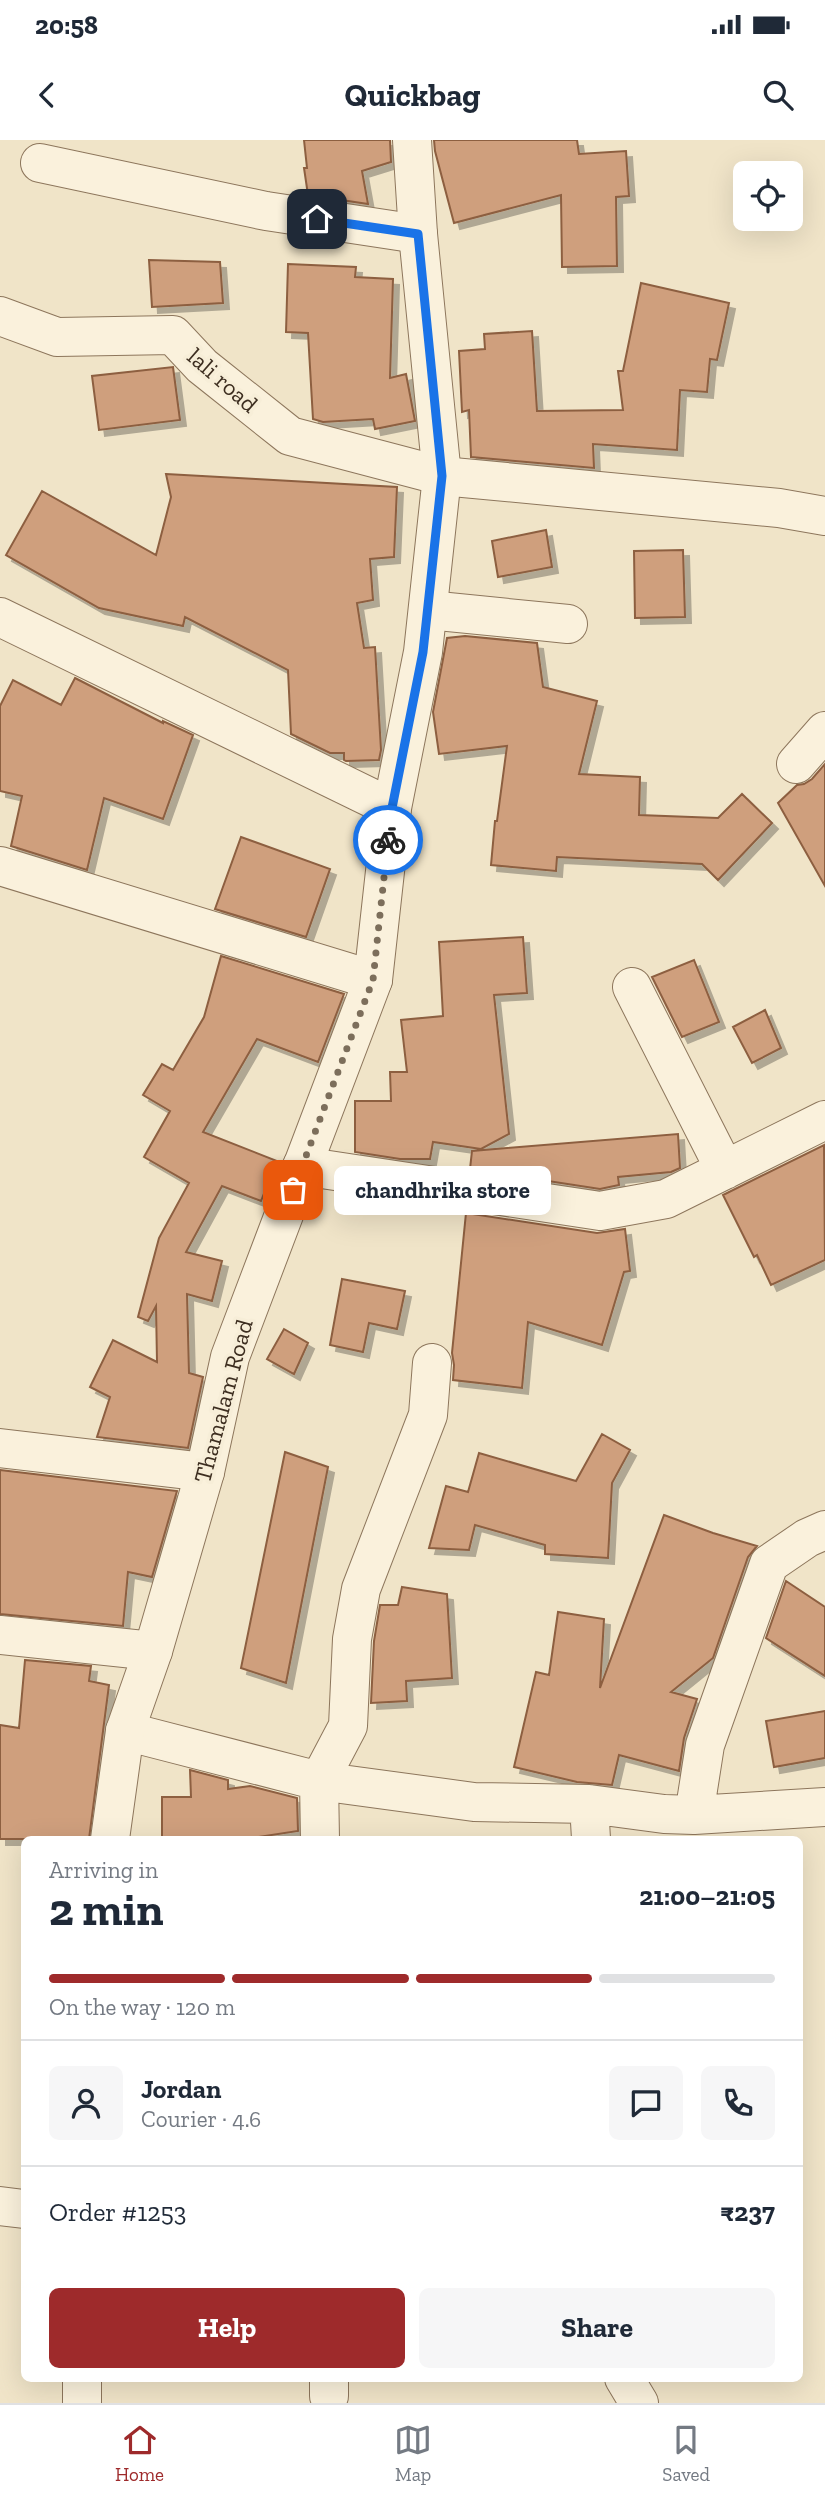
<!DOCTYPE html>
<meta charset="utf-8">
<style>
:root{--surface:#fff;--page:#f6f6f7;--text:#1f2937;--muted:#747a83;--line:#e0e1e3;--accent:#9e2a2b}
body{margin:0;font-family:"Zilla Slab",serif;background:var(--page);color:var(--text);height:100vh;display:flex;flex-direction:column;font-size:26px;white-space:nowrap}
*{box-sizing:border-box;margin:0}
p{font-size:23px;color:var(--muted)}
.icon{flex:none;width:38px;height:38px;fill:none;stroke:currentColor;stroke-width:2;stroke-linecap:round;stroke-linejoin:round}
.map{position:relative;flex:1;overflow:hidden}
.sheet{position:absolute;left:21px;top:1696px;width:782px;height:546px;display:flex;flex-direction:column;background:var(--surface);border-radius:10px;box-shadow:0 7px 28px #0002}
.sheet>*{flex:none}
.fabs{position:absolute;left:733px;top:21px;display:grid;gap:14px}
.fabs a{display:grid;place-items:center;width:70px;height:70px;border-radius:10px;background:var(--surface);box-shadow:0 7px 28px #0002;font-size:35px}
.pin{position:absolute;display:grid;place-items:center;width:60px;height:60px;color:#fff;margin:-30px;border-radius:14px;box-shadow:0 4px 10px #0006}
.courier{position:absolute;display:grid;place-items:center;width:70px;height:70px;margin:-35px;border:5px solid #1a73e8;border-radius:50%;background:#fff;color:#222;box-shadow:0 2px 9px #0007}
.bubble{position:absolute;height:49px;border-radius:10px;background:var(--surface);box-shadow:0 7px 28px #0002;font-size:23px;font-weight:700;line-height:49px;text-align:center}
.overview em{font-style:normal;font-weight:700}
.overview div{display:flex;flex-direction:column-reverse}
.overview{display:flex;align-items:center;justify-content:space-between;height:119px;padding:0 28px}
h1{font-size:46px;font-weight:700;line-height:52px}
.bar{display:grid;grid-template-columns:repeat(4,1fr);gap:10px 7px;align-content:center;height:84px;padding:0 28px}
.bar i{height:9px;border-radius:5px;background:var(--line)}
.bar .current{background:var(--accent)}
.bar p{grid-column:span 4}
.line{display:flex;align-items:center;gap:18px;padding:0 28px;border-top:2px solid var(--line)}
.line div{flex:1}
.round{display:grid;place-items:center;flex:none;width:74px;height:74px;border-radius:10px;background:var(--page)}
.cta{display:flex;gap:14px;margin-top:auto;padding:14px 28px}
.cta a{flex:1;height:80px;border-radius:10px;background:var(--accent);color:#fff;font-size:28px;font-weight:700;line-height:80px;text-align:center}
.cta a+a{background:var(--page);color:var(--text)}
.status{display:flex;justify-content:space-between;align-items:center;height:49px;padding:0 35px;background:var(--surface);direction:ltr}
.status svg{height:19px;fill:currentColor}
header{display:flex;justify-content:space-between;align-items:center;height:91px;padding:0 28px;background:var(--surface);font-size:32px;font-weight:700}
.menu{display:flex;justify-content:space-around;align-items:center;height:98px;border-top:2px solid var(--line);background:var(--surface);font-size:19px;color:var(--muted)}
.menu a{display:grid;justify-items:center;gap:4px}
.menu .current{color:var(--accent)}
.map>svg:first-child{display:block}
.building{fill:#cf9f7d;stroke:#8d5f41;stroke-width:2;filter:url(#shadow)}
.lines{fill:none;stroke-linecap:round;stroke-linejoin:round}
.minor-casing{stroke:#8d765c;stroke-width:40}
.tertiary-casing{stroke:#8d765c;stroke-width:40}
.minor{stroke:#faf1dc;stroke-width:38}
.tertiary{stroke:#faf1dc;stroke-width:38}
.done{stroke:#7c6e5b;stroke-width:7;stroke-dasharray:0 12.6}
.route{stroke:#1a73e8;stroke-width:9}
.labels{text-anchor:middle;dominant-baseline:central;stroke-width:7;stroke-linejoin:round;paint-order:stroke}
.street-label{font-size:24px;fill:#3d2e20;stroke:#f7eed8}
</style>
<div class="status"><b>20:58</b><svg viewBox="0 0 49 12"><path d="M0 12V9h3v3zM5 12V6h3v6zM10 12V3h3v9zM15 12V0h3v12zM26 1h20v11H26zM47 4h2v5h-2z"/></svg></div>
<header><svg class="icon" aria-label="back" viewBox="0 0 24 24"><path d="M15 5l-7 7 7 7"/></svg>Quickbag<svg class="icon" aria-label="search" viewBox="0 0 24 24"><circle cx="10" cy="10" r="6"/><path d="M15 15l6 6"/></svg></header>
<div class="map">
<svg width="825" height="2263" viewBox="0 0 825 2263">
<defs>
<filter id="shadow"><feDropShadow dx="6" dy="6" stdDeviation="0" flood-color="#0004"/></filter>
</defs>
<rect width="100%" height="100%" fill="#f0e4c8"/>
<path class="building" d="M304 0H390L391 22 362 31 368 64 308 55 304 28H307Z
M434 0H577L579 14 626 11 629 56 616 57 617 126 562 127 561 55 454 83 435 11Z
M149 120 220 122 223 163 152 167Z
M288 124 356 127 355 137 393 139 390 238 406 234 415 281 375 289 373 279 323 282 313 279 308 193 286 192Z
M641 143 729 163 717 220 710 219 707 252 680 250 677 310 593 304 594 328 471 317 469 270 462 272 459 211 485 209 484 194 532 191 537 271 623 270 618 231H623Z
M173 227 180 280 99 290 92 236Z
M166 334 397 347 394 417 370 419 373 460 357 463 364 508 375 507 381 610 379 620 346 621 344 620V613H330L291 594 288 530 185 477 183 486 99 468 6 415 42 351 156 415 171 357Z
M546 390 552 427 498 437 492 401Z
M683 410 685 477 635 478 634 411Z
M465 496 537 503 543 547 597 561 579 634 640 637 639 675 718 678 742 654 772 683 718 740 702 724 557 717 556 731 491 725 495 681H497L507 606 439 614 433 572 447 498Z
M75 538 163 583V581L193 595 163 679 104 658 87 730 11 706 22 656 0 651V566L13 540 61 565Z
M825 624V746L778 663 797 645 804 644 812 639Z
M241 697 330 729 306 797 215 769Z
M523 797 527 853 494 855 509 994 481 1009 433 1002 430 1019H400L355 1012V961H391L390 932H407L401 880 443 876 439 802Z
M221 816 344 854 318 922 257 899 203 992 277 1021 261 1061 222 1046 186 1112 222 1121 212 1161 187 1154 189 1233 203 1237 188 1308 97 1297 110 1257 90 1247 113 1200 157 1222 156 1166 148 1181 138 1177 159 1098 189 1043 144 1017 170 971 143 955 162 924 173 930 204 877Z
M694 820 719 882 682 897 652 837Z
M765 870 781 908 752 923 733 887Z
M678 994 680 1028 671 1032 618 1037 619 1045 600 1049 470 1029 472 1011Z
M824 1005 825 1120 771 1145 757 1115 754 1117 723 1055Z
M466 1073 597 1093 625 1089 630 1131 624 1132 602 1205 528 1182 522 1248 453 1240 454 1225 452 1213Z
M342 1139 405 1151 397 1189 369 1183 363 1212 330 1205Z
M284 1189 308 1203 294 1234 267 1219Z
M602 1294 630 1310 612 1343 608 1418 545 1414V1405L475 1385 469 1410 429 1408 446 1346 468 1352 479 1313 576 1341Z
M285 1312 328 1327 286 1543 241 1528Z
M0 1330 177 1351 152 1437 128 1432 123 1486 0 1474Z
M664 1375 713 1393 757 1406 748 1417 713 1518 671 1552 697 1559 684 1598 679 1631 619 1615 612 1645 577 1642 514 1627 536 1532 549 1535 558 1472 604 1479 600 1548Z
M786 1441 825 1467V1536L766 1498Z
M402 1447 447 1454 452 1538 406 1541 407 1561 371 1563 374 1501 380 1465H398Z
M25 1520 91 1526 89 1541 109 1545 89 1699H0V1585L19 1588Z
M825 1571V1618L774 1627 766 1581Z
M190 1630 228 1640V1649L250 1646 297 1658 298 1691 246 1699H162V1657H191Z"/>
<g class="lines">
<defs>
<path id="minor" d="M40 23 266 71 418 94
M0 176 57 197 173 195 202 226 290 296 442 336 779 368 825 376
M428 470 568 484
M0 477 392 668
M796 624 825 591
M0 726 373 840
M632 847 725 1030
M302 1026 600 1071 666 1059 825 980
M0 1308 205 1332
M0 1495 153 1511
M125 1591 319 1641 474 1662 589 1664 664 1674 694 1675 705 1605 769 1424 807 1398 825 1390
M589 1664 591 1699
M694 1675 825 1667
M320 1699 319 1641 348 1586 352 1499 361 1449 428 1275 432 1223
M0 2066 24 2069
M329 2238V2256
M624 2238 639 2263"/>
<path id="tertiary" d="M110 1699 125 1591 153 1511 205 1332 230 1217 373 840 392 668 423 512 442 336 418 94 412 0
M82 2263V2238"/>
</defs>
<use href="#minor" class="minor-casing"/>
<use href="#tertiary" class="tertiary-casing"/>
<use href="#minor" class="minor"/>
<use href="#tertiary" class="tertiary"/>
</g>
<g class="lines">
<path class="done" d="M293 1050 373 840 388 700"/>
<path class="route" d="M317 79 418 94 442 336 423 512 392 668 388 700"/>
</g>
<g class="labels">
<g class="street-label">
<text transform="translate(223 240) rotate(41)">lali road</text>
<text transform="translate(223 1261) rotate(-75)">Thamalam Road</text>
</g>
</g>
</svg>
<div class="fabs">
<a><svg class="icon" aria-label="locate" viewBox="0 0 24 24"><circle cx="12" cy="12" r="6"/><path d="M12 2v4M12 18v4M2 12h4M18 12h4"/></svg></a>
</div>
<div class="pin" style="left:293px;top:1050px;background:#ea580c"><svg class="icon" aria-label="bag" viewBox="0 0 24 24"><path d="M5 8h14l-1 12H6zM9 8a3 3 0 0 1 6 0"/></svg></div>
<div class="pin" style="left:317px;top:79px;background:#1f2937"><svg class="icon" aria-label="home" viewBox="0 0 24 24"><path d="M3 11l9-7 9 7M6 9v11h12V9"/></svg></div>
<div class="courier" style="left:388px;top:700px"><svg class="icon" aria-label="bike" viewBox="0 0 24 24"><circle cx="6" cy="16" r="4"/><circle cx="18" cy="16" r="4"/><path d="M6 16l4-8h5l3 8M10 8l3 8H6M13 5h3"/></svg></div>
<div class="bubble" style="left:334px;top:1026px;width:217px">chandhrika store</div>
<section class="sheet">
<div class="overview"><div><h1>2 min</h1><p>Arriving in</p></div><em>21:00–21:05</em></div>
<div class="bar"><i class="current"></i><i class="current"></i><i class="current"></i><i></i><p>On the way · 120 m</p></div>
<div class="line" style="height:126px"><a class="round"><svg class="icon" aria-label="person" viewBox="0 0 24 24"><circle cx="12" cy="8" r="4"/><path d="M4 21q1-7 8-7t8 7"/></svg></a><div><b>Jordan</b><p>Courier · 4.6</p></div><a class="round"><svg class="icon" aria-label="chat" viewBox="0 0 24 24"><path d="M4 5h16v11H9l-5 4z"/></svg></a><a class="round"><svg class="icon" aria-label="phone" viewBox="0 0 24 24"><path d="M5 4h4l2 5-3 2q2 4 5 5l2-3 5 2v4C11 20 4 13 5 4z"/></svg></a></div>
<div class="line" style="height:91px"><div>Order #1253</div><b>₹237</b></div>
<div class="cta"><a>Help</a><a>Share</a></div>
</section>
</div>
<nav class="menu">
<a class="current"><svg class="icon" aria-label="home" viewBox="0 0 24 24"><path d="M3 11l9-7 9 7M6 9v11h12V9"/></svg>Home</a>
<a><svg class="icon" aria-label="map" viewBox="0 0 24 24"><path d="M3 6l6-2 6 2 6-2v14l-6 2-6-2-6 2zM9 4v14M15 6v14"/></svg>Map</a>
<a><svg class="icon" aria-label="saved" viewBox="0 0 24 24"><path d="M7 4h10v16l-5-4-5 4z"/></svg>Saved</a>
</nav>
